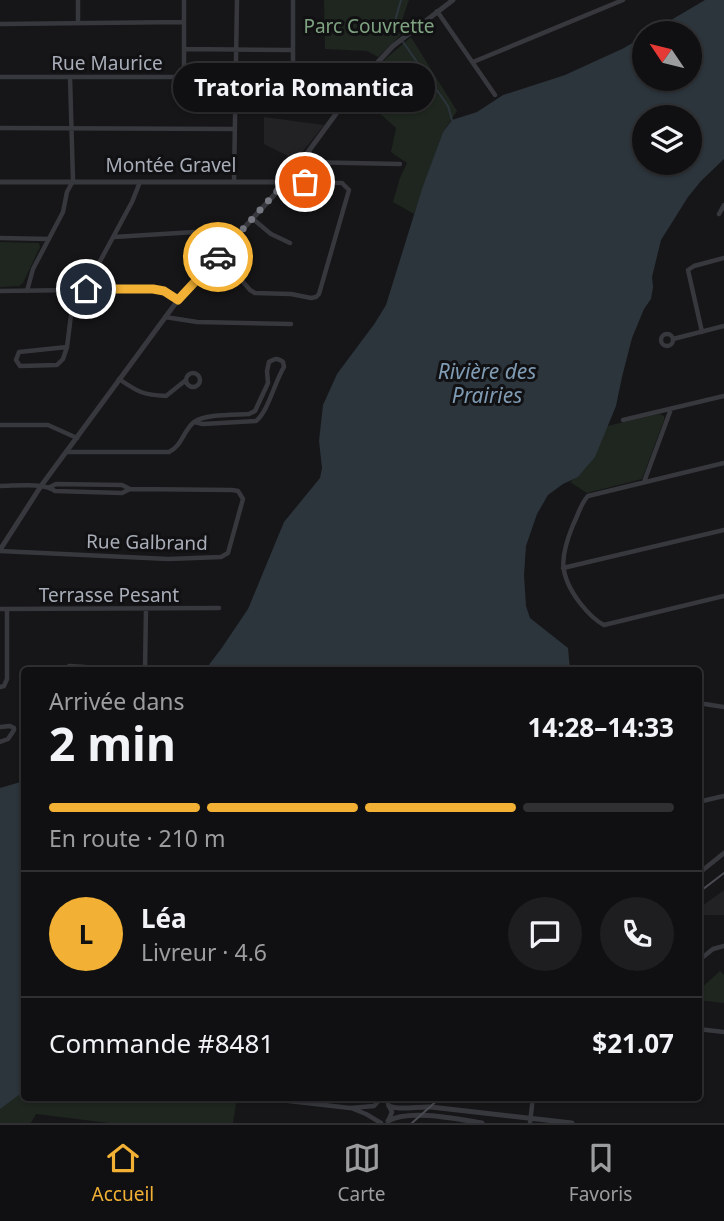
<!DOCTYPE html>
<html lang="fr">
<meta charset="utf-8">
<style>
:root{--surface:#101012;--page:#1e1e20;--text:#f1f3f6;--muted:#9c9d9f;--line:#303032;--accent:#f2b134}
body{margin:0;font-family:"Noto Sans",sans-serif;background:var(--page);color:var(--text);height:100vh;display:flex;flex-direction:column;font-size:26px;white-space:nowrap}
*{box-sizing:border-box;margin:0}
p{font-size:23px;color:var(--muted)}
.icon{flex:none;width:38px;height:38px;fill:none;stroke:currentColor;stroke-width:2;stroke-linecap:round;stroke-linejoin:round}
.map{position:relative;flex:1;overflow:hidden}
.details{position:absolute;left:21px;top:667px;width:681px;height:434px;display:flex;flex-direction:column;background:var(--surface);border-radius:7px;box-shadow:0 2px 5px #0004,0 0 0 2px var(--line)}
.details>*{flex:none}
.needle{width:46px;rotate:305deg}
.buttons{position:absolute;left:632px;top:21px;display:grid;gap:14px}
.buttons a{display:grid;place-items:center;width:70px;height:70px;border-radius:50%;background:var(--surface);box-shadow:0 2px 5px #0004,0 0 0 2px var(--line);font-size:35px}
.pin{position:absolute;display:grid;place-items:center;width:60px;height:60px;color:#fff;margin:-30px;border:4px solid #fff;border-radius:50%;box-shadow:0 2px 7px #0007}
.courier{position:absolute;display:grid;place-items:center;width:70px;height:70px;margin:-35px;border:5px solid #f2b134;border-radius:50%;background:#fff;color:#222;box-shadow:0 2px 9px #0007}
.bubble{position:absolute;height:49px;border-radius:24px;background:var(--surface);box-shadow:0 2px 5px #0004,0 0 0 2px var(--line);font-size:23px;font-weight:700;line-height:49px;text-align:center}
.summary em{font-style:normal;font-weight:700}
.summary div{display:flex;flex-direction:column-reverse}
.summary{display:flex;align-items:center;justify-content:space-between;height:119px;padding:0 28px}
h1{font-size:46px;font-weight:700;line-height:52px}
.bar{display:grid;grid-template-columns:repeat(4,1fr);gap:10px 7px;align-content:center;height:84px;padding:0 28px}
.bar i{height:9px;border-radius:5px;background:var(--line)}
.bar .selected{background:var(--accent)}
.bar p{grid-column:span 4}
.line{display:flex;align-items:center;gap:18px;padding:0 28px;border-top:2px solid var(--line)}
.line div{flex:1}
.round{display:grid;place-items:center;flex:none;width:74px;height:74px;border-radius:37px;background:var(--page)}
.menu{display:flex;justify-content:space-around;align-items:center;height:98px;border-top:2px solid var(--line);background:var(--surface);font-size:19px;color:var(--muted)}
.menu a{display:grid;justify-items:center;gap:4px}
.menu .selected{color:var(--accent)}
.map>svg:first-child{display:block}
.built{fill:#222225}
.green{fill:#1e261f}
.water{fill:#2c353c;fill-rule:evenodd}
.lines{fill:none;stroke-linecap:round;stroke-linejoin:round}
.stream{stroke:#2c353c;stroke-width:2}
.minor{stroke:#37383d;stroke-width:4.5}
.tertiary{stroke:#37383d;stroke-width:5}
.tram{stroke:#4a4c52;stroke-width:2}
.done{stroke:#757880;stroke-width:7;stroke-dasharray:0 12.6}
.route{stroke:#f2b134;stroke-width:9}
.labels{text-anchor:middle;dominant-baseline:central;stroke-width:6;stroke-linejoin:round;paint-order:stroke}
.park-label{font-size:19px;fill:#7fa381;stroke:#111113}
.street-label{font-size:19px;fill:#a8adb8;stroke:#111113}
.water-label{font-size:21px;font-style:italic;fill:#7f9bb3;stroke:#111113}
</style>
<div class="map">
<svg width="724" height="1123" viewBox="0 0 724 1123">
<rect width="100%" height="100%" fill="#161618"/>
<path class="built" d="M264 117 324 125 296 160 264 144Z
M724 890V915H698V909Z"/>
<path class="green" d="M324 0H409L401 23 406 30 378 57 367 51 325 49Z
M411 37 457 111 443 132 414 214 393 202 400 178 407 163 391 152 396 128 378 112 356 107 351 102 383 61Z
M0 242 39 243 40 247 23 283 19 286 0 287Z
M659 414 664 416V420L642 479 587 493 570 482C593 467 596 450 607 426Z
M720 971 724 975V1003L698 1000V991Z
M24 1060V1097H237L233 1123H109L36 1114 31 1123H0V1074Z"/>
<path class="water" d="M705 0H724V159L701 181 688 197 661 240 652 277 653 287 651 299 644 309 632 338 622 377 616 406 595 457 578 477 563 484 548 495 537 514 526 546 524 575 526 606 530 618 568 648 570 670H205L221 649 248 609 284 522 320 478 322 468 319 441 323 405 337 374 375 323 386 305 422 189 443 132 452 120 477 112 503 95 565 75 624 48 644 36V79H690V33H649ZM690 117V163H644V117Z
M24 781V1091L0 1109V788Z"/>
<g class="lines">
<path class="stream" d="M397 33 395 21 401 0
M403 42 448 106 452 120"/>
<path class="minor" d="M78 0V23
M293 0V85C303 90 313 87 324 89 332 91 339 98 345 103
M437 11 495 95
M0 24 184 22
M184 49 292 50
M473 62 623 0
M0 77H174L179 75 184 68V0
M0 128 235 129
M300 162 400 164
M234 181 237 0
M719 214 724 205
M253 219 271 234 290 243
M114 237 195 232 210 234 229 244
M0 238 49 239
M220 255 250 290 255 293 291 294 311 298 316 297 319 294 349 190 342 183 287 182
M0 291 153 289 164 291 178 300
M27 291 33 269 63 212 67 192 73 181 70 77
M165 317 197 322 291 324
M702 332 688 270 694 266 724 258
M661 340a6 6 0 1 1 12 0a6 6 0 1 1-12 0Z
M673 339 724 326
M67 347 19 352 16 360 20 366 57 365 63 359 67 347 71 315 132 202 140 182
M186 380a7 7 0 1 1 14 0a7 7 0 1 1-14 0Z
M119 379C138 392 143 395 166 396L186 380
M623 420 724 396
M0 425H48L77 438
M66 452H169C182 446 183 431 194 422 205 414 234 415 249 414L255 411 268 383 267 371 269 362C274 359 277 357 283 362L284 367C275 381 268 412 256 421L203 424 194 422
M724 463 588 496C581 503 578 515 573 525 560 557 558 574 580 603 587 612 594 620 604 625L724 596
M644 482 671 409
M0 486C15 486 44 482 55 491L122 493 130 489
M0 551 168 559 221 557 228 553 243 499 238 491 232 490 130 489 122 485 56 484 50 487
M563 568 724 530
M0 609 219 608
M65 670 69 666 85 667 87 670
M145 670 146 608
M0 687 4 686 7 679V609
M698 703 724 707
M0 727 10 726 14 728V730L8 739 0 742
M698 802 724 796
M698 874 724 853
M698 961 713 949 724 946
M698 1029 724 1032
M254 1097 350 1108 374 1106 382 1097
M388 1097V1104L392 1112 389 1119
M351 1108 366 1114 381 1123
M530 1123 533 1097"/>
<path class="tertiary" d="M0 182H286
M0 550 41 486 178 300 286 182 341 107 377 63 393 46 453 0
M389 1106C401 1111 418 1106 431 1107L572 1123
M388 1121C409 1109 457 1119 482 1123"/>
<path class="tram" d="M698 893 724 873
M412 1123 441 1097"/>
</g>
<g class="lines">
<path class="done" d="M218 257 286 181 305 182"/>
<path class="route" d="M86 289H153L164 291 178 300 218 257"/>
</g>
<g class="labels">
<g class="park-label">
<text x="369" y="26">Parc Couvrette</text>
</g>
<g class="street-label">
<text x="107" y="63">Rue Maurice</text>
<text x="171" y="165">Montée Gravel</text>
<text transform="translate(147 542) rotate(1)">Rue Galbrand</text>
<text x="109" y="595">Terrasse Pesant</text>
</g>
<g class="water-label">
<text x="487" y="371">Rivière des<tspan x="487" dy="24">Prairies</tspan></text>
</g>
</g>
</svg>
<div class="buttons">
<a><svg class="needle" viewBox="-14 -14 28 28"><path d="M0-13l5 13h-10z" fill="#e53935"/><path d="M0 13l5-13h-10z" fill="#9c9d9f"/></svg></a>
<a><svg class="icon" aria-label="layers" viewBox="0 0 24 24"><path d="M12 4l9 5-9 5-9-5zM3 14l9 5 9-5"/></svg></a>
</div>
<div class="pin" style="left:305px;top:182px;background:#ea580c"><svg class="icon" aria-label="bag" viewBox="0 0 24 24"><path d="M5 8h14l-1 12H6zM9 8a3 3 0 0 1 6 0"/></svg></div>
<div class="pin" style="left:86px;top:289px;background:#1f2937"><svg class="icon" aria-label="home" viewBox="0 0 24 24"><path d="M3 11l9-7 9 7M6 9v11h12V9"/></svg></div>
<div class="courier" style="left:218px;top:257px"><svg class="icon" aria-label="car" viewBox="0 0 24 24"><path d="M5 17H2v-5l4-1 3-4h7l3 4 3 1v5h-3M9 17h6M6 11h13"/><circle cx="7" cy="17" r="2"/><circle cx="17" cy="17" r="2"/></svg></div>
<div class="bubble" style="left:173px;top:63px;width:262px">Tratoria Romantica</div>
<section class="details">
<div class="summary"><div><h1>2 min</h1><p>Arrivée dans</p></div><em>14:28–14:33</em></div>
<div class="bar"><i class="selected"></i><i class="selected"></i><i class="selected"></i><i></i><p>En route · 210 m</p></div>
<div class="line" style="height:126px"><b class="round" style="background:var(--accent);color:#111">L</b><div><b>Léa</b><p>Livreur · 4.6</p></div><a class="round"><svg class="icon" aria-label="chat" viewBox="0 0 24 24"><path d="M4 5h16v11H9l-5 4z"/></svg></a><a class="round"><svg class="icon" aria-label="phone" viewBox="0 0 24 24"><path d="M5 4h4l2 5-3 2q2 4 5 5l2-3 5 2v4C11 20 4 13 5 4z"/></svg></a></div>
<div class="line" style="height:91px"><div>Commande #8481</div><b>$21.07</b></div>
</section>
</div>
<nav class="menu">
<a class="selected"><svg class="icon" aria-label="home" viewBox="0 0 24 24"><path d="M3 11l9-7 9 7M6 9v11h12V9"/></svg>Accueil</a>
<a><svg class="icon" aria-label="map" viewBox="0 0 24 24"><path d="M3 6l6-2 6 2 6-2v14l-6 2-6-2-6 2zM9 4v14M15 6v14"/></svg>Carte</a>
<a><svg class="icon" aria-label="saved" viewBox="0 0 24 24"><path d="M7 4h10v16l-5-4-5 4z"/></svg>Favoris</a>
</nav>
